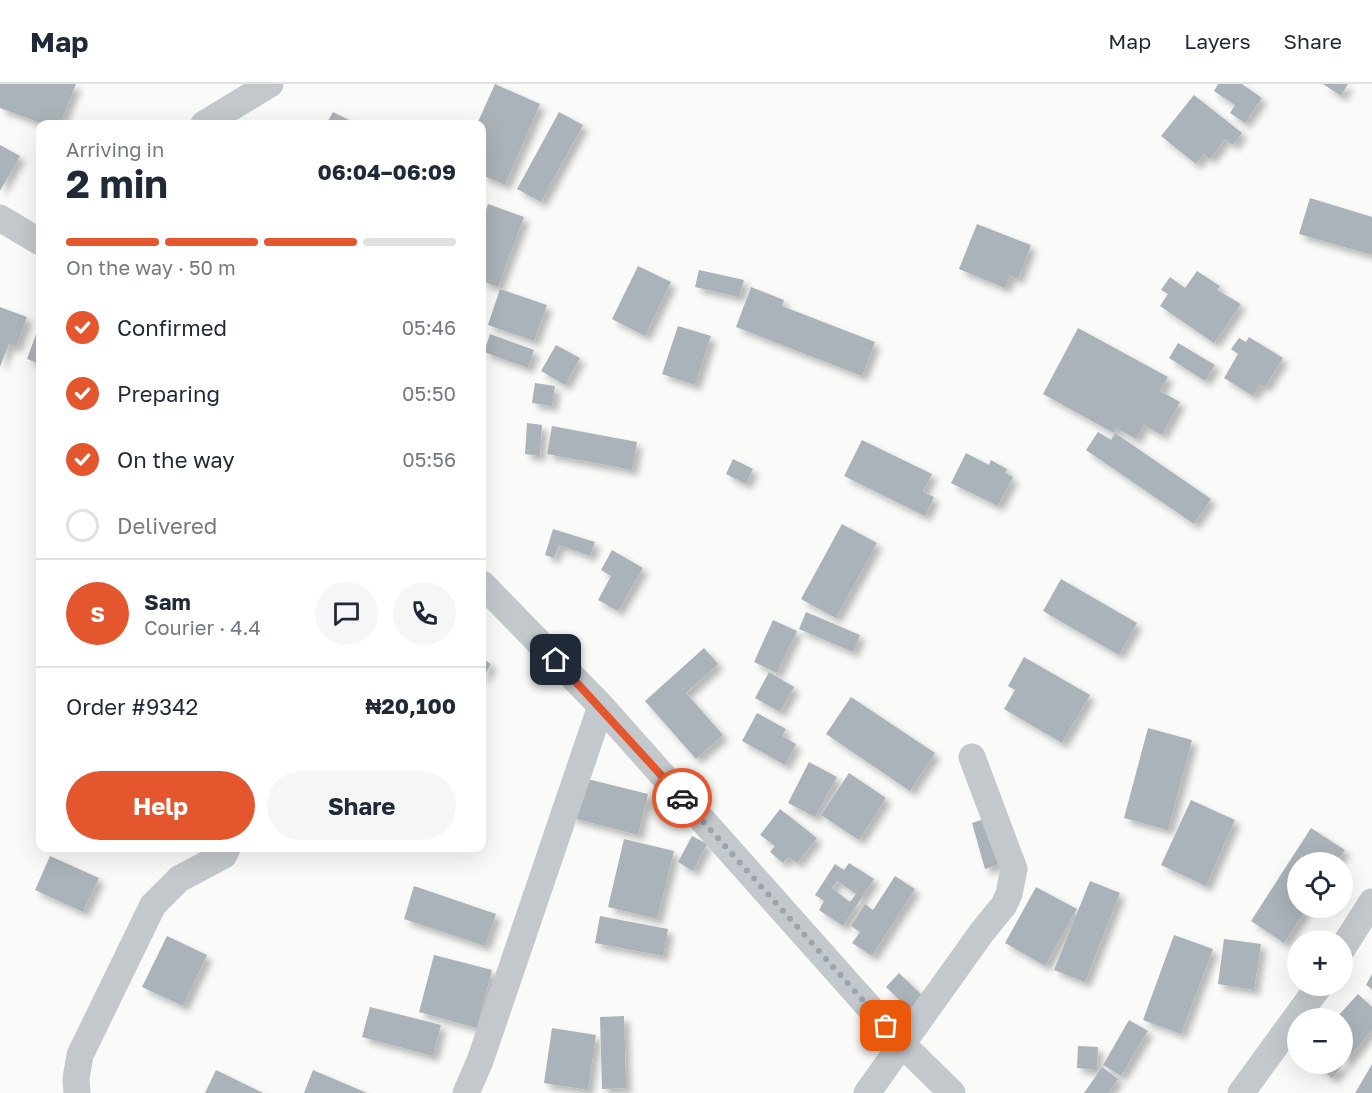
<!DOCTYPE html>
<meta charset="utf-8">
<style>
:root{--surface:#fff;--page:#f6f6f7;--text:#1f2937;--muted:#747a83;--line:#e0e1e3;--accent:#e4572e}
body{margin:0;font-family:"Golos Text",sans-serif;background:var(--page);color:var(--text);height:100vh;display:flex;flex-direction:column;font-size:22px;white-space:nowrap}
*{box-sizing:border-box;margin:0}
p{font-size:20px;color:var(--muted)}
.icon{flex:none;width:33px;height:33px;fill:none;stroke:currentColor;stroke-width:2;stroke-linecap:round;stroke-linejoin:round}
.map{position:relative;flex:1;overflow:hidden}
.side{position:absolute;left:36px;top:36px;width:450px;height:732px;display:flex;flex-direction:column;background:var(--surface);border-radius:12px;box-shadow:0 6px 24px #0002}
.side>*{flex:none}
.tools{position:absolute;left:1287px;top:768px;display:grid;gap:12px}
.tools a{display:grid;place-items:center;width:66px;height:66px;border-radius:50%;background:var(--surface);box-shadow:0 6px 24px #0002;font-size:30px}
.pin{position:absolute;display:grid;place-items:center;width:51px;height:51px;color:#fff;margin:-26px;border-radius:12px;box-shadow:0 3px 9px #0006}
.courier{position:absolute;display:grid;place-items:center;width:60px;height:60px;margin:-30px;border:4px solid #e4572e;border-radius:50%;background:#fff;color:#222;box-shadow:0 2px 8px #0007}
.head em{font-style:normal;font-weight:700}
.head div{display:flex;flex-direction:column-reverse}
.head{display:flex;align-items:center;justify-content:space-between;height:102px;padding:0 30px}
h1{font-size:39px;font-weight:700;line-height:45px}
.bar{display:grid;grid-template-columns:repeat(4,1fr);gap:9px 6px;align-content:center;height:72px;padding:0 30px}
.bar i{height:8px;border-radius:4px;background:var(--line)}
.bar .selected{background:var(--accent)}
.bar p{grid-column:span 4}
.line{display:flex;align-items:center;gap:15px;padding:0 30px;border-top:2px solid var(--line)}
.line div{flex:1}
.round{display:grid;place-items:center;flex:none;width:63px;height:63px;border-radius:32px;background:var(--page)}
ol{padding:0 30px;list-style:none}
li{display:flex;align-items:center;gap:18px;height:66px}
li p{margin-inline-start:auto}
li .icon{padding:6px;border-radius:50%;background:var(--accent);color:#fff;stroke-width:4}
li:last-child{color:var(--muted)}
li i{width:33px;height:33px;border:3px solid var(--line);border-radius:50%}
.button{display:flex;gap:12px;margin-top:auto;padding:12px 30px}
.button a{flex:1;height:69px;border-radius:36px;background:var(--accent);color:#fff;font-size:24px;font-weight:700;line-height:69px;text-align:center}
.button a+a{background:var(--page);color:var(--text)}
header{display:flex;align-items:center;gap:36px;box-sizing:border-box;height:84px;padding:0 30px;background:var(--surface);border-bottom:2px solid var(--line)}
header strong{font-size:28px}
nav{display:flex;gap:33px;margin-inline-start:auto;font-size:21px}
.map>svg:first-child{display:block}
.building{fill:#aab3b9;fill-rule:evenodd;filter:url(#shadow)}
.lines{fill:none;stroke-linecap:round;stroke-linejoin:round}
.minor{stroke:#c3c8cc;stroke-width:27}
.done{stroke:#99a4ac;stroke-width:6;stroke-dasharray:0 10.8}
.route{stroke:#e4572e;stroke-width:8}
</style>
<header>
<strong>Map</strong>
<nav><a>Map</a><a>Layers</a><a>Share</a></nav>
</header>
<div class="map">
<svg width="1372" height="1009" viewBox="0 0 1372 1009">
<defs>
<filter id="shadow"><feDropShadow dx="5.5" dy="5.5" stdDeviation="3" flood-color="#0004"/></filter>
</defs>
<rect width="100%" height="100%" fill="#fafaf8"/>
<path class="building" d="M0 0H76L60 40H43L0 24Z
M495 0 540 20 505 101 482 91V40H477Z
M1218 0H1242L1262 14 1245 39 1230 29 1235 21 1214 7Z
M1323 0H1348L1341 12Z
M1194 11 1242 49 1233 61 1225 55 1210 75 1204 70 1196 80 1161 52Z
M333 28 357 40H326Z
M559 28 583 41 541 118 517 105Z
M0 61 20 72 0 107Z
M1310 114 1372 133V171L1299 150Z
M488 120 524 133 498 203 482 197V138Z
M977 140 1031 161 1018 195 1010 192 1005 204 959 185Z
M638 182 671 198 645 252 612 235Z
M699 186 744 196 739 213 695 203Z
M1197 187 1220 202 1217 206 1241 220 1214 259 1160 222 1168 210 1161 206 1170 193 1185 204Z
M751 203 784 216 782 222 875 258 862 292 736 243Z
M500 205 547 221 534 257 488 241Z
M0 223 27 233 16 263 9 260 0 283Z
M40 239V280L27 275Z
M678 242 711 252 695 301 662 290Z
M1078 244 1168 293 1160 307 1180 318 1162 351 1143 341 1136 355 1116 344 1114 349 1043 310Z
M490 250 534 266 528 284 484 268Z
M1249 253 1283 274 1265 303 1260 300 1253 312 1224 294 1238 270 1231 265 1239 254 1246 258Z
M1178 259 1215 281 1205 297 1169 274Z
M556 261 580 274 565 301 541 287Z
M535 299 555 302 552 322 532 319Z
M527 339 542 341 540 372 525 370Z
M552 342 637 358 632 386 547 370Z
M1098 348 1111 356 1115 349 1211 415 1194 440 1086 366Z
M862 356 932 390 923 408 934 413 925 432 844 392Z
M966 369 989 381 991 376 1007 385 1005 389 1013 393 998 422 951 399Z
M733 375 753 385 746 400 726 390Z
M842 440 877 459 836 534 801 515Z
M553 445 595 458 590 472 559 461 554 474 545 471Z
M612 466 643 484 618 527 598 516 611 492 601 486Z
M1061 495 1137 539 1119 571 1043 527Z
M806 528 860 551 853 568 799 545Z
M773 536 797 547 777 589 754 578Z
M704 564 718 580 686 609 723 651 696 675 645 617Z
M1024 573 1090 611 1062 659 1004 625 1015 606 1008 602Z
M482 574 491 580 482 596Z
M769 588 794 603 780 628 755 614Z
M851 613 935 669 910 707 826 650Z
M757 629 786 645 782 652 796 660 785 681 742 657Z
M1148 644 1192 656 1168 746 1124 734Z
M809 678 837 693 815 733 788 719Z
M849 689 886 714 859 756 821 731Z
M579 693 648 710 638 751 569 733Z
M1191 716 1235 736 1206 802 1161 781Z
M780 725 817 754 797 779 788 773 783 779 770 768 775 762 760 751Z
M990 733 1004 779 985 785 972 739Z
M1311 744 1345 766 1336 778H1298V824H1307L1284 859 1251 837Z
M692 752 707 760 693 787 678 778Z
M624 755 674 767 657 835 608 823Z
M50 772 99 794 83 828 35 806Z
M849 779 874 795 843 842 819 826 824 817 815 811 835 780 844 786ZM837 797 856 810 850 818 832 804Z
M895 792 915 805 872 872 852 859 860 848 851 842 865 820 873 826Z
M1090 797 1120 809 1085 898 1054 886Z
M414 802 496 830 485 862 404 835Z
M1036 803 1077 825 1045 882 1005 859Z
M600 832 668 845 663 872 595 859Z
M1174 851 1213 865 1181 950 1143 936Z
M167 852 207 871 183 922 142 903Z
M1224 855 1261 860 1254 906 1218 900Z
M434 871 492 886 477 944 419 928Z
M899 889 926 915 913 929 886 903Z
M1372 890V905L1366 901Z
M1358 910 1372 923V946L1332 994 1315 980H1342V934H1336Z
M370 923 441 941 433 972 362 953Z
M624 932 626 1004 602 1005 600 933Z
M1129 936 1148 947 1121 992 1103 981Z
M552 944 596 951 588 1006 544 999Z
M1078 962 1098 963 1097 986 1077 984Z
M1372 980V1009H1355L1368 987Z
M1102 983 1118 995 1108 1009H1084Z
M216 986 263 1009H205Z
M313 986 367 1009H304Z"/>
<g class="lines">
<path class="minor" d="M204 40 270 0
M0 134 40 158
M482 500 601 622 901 959 952 1009
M1342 865 1372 818
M77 1009 76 995 80 971 153 821 179 795 224 771 227 764
M466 1009 480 977 601 622
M867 1009 982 848 1004 821 1009 810 1014 785 972 673
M1241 1009 1319 902"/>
</g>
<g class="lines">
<path class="done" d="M682 714 886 942"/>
<path class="route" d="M556 576 682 714"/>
</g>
</svg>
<div class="tools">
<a><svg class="icon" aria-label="locate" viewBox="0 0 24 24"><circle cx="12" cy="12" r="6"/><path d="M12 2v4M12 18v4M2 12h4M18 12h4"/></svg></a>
<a>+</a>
<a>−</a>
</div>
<div class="pin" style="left:886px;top:942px;background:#ea580c"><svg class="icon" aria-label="bag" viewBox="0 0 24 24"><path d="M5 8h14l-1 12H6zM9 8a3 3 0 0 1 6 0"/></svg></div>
<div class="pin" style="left:556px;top:576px;background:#1f2937"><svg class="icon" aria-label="home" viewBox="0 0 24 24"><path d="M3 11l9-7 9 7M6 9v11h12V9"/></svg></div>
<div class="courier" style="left:682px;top:714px"><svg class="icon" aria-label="car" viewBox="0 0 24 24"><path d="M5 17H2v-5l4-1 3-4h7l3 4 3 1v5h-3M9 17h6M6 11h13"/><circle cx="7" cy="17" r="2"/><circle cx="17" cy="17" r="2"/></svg></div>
<section class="side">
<div class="head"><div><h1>2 min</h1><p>Arriving in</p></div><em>06:04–06:09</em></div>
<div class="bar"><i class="selected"></i><i class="selected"></i><i class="selected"></i><i></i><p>On the way · 50 m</p></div>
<ol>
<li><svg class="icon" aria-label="check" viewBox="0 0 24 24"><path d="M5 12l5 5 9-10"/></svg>Confirmed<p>05:46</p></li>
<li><svg class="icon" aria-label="check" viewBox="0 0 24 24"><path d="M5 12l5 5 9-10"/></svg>Preparing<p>05:50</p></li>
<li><svg class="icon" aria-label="check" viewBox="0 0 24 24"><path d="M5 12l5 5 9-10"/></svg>On the way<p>05:56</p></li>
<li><i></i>Delivered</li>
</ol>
<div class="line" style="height:108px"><b class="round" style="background:var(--accent);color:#fff">S</b><div><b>Sam</b><p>Courier · 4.4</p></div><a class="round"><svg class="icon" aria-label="chat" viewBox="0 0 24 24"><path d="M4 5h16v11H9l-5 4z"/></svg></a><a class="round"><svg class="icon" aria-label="phone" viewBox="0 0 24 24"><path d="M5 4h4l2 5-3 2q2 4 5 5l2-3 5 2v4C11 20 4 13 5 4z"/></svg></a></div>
<div class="line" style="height:78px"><div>Order #9342</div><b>₦20,100</b></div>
<div class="button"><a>Help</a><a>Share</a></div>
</section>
</div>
